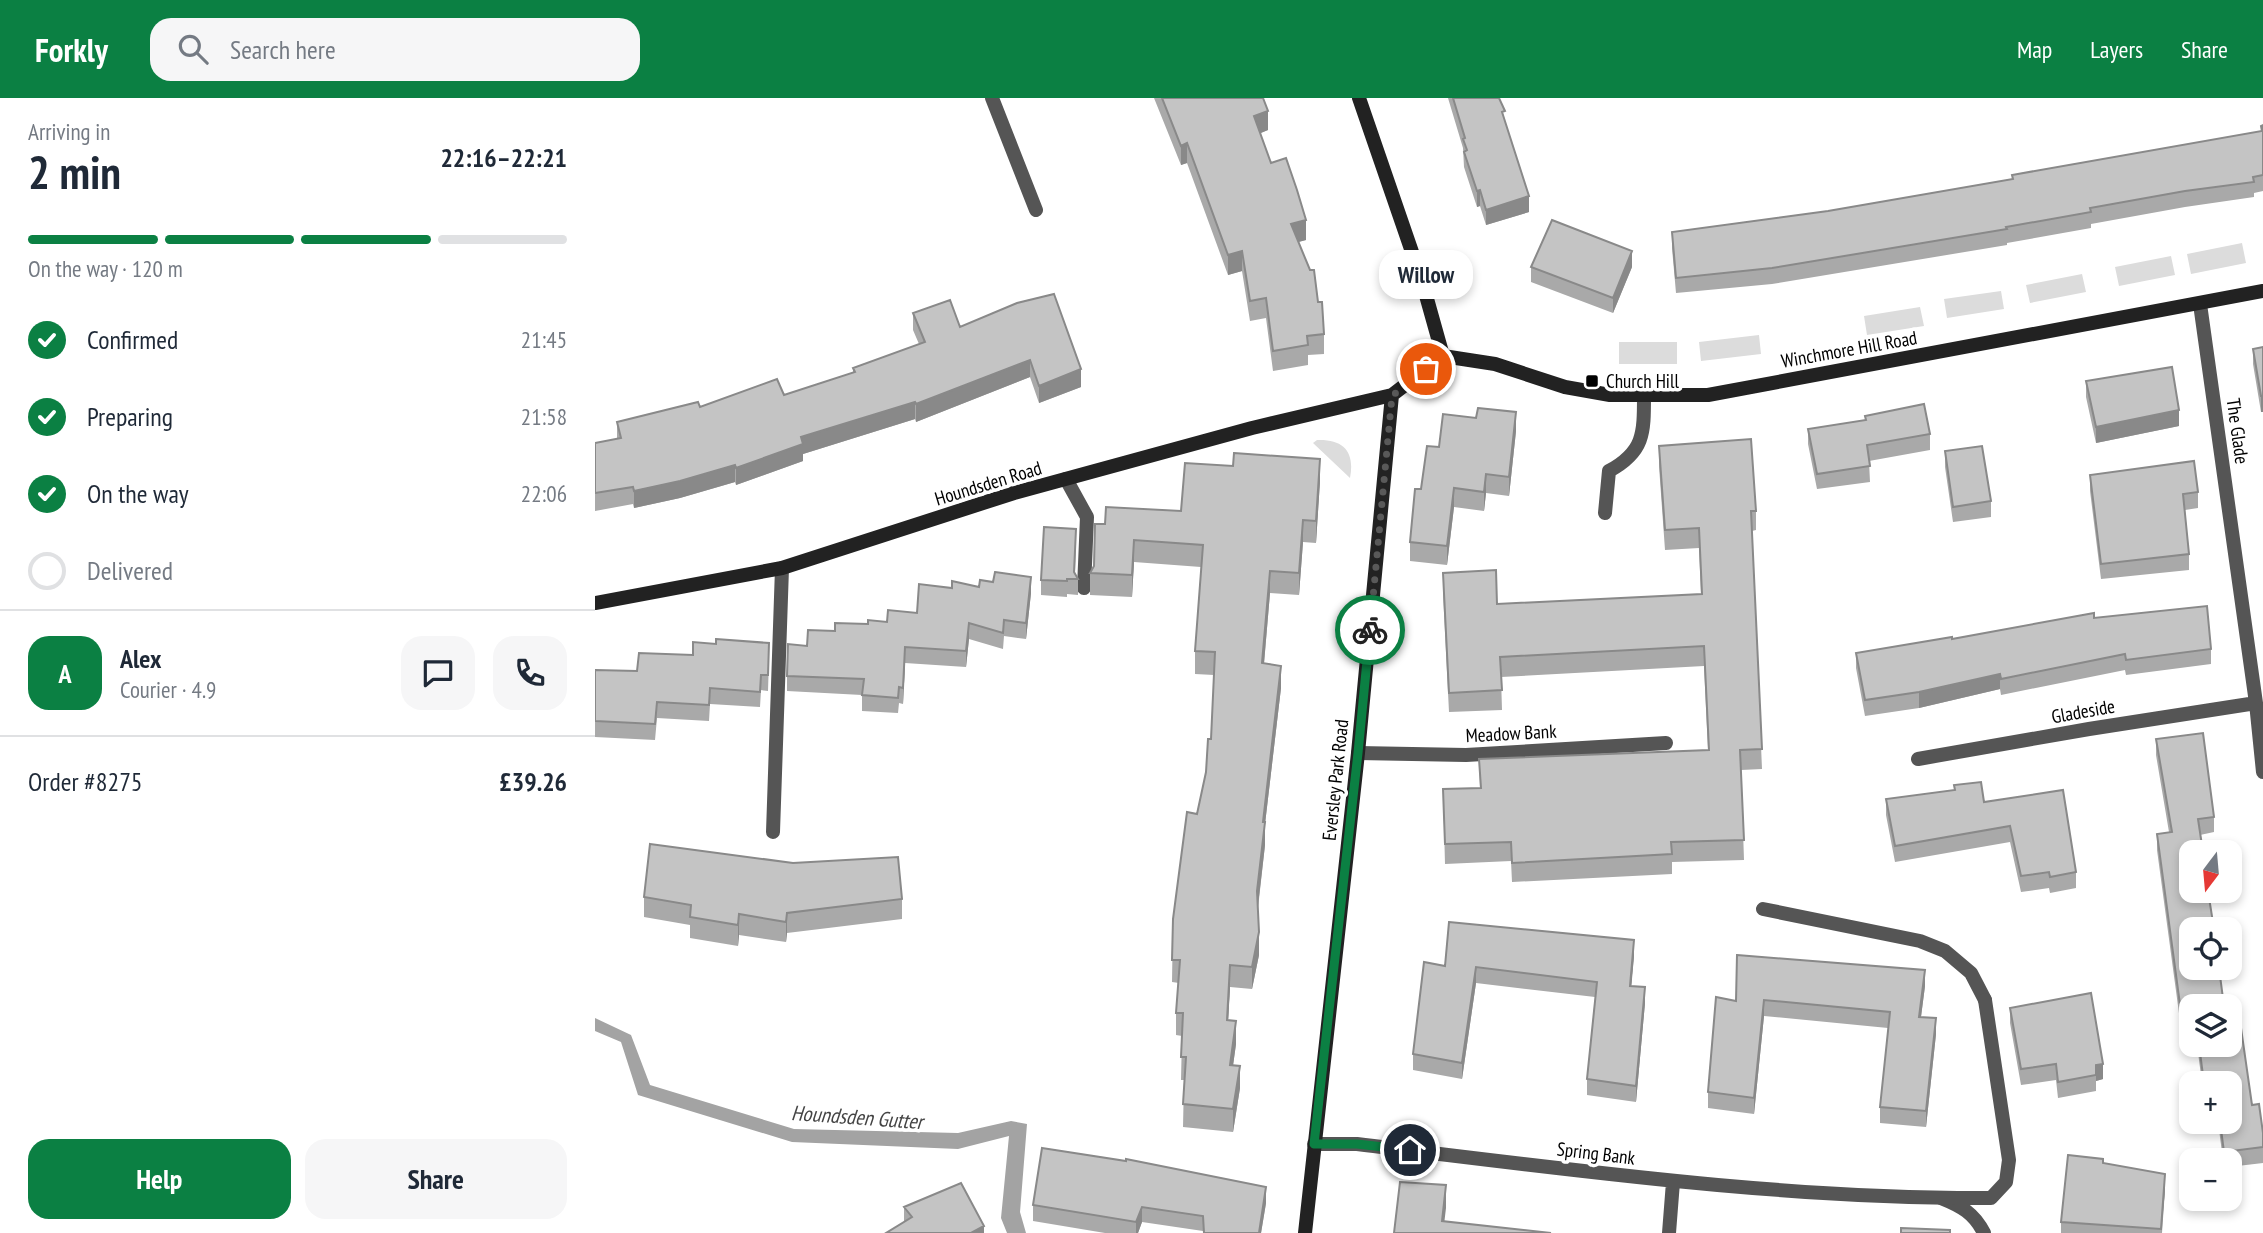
<!DOCTYPE html>
<meta charset="utf-8">
<style>
:root{--surface:#fff;--page:#f6f6f7;--text:#1f2937;--muted:#747a83;--line:#e0e1e3;--accent:#0b8043}
body{margin:0;font-family:"PT Sans Narrow",sans-serif;background:var(--page);color:var(--text);height:100vh;display:flex;flex-direction:column;font-size:26px;white-space:nowrap}
*{box-sizing:border-box;margin:0}
p{font-size:23px;color:var(--muted)}
.icon{flex:none;width:38px;height:38px;fill:none;stroke:currentColor;stroke-width:2;stroke-linecap:round;stroke-linejoin:round}
.map{position:relative;flex:1;overflow:hidden}
.drawer{display:flex;flex-direction:column;background:var(--surface);width:595px}
.drawer>*{flex:none}
.needle{width:46px;rotate:196deg}
.tools{position:absolute;left:1584px;top:742px;display:grid;gap:14px}
.tools a{display:grid;place-items:center;width:63px;height:63px;border-radius:14px;background:var(--surface);box-shadow:0 4px 10px #0003;font-size:35px}
.pin{position:absolute;display:grid;place-items:center;width:60px;height:60px;color:#fff;margin:-30px;border:4px solid #fff;border-radius:50%;box-shadow:0 2px 7px #0007}
.courier{position:absolute;display:grid;place-items:center;width:70px;height:70px;margin:-35px;border:5px solid #0b8043;border-radius:50%;background:#fff;color:#222;box-shadow:0 2px 9px #0007}
.bubble{position:absolute;height:49px;border-radius:21px;background:var(--surface);box-shadow:0 4px 10px #0003;font-size:23px;font-weight:800;line-height:49px;text-align:center}
.summary em{font-style:normal;font-weight:800}
.summary div{display:flex;flex-direction:column-reverse}
.summary{display:flex;align-items:center;justify-content:space-between;height:119px;padding:0 28px}
h1{font-size:46px;font-weight:800;line-height:52px}
.bar{display:grid;grid-template-columns:repeat(4,1fr);gap:10px 7px;align-content:center;height:84px;padding:0 28px}
.bar i{height:9px;border-radius:5px;background:var(--line)}
.bar .current{background:var(--accent)}
.bar p{grid-column:span 4}
.line{display:flex;align-items:center;gap:18px;padding:0 28px;border-top:2px solid var(--line)}
.line div{flex:1}
.round{display:grid;place-items:center;flex:none;width:74px;height:74px;border-radius:21px;background:var(--page)}
ol{padding:0 28px;list-style:none}
li{display:flex;align-items:center;gap:21px;height:77px}
li p{margin-inline-start:auto}
li .icon{padding:7px;border-radius:50%;background:var(--accent);color:#fff;stroke-width:4}
li:last-child{color:var(--muted)}
li i{width:38px;height:38px;border:4px solid var(--line);border-radius:50%}
.action{display:flex;gap:14px;margin-top:auto;padding:14px 28px}
.action a{flex:1;height:80px;border-radius:21px;background:var(--accent);color:#fff;font-size:28px;font-weight:800;line-height:80px;text-align:center}
.action a+a{background:var(--page);color:var(--text)}
header{display:flex;align-items:center;gap:42px;box-sizing:border-box;height:98px;padding:0 35px;background:var(--accent);color:#fff}
header strong{font-size:33px}
nav{display:flex;gap:38px;margin-inline-start:auto;font-size:24px}
.search{width:490px;height:63px;background:var(--page);display:flex;align-items:center;gap:18px;box-sizing:border-box;padding:0 24px;border-radius:21px;color:var(--muted);font-size:26px}
main{display:flex;flex:1;min-height:0}
.map>svg:first-child{display:block}
.green{fill:#dcdcdc}
.water{fill:#a3a3a3}
.lines{fill:none;stroke-linecap:round;stroke-linejoin:round}
.lane{stroke:#555;stroke-width:14}
.street{stroke:#555;stroke-width:14}
.secondary{stroke:#222;stroke-width:14}
.wall{fill:#a9a9a9}
.shaded-wall{fill:#898989}
.building{fill:#c4c4c4;stroke:#898989;stroke-width:2}
.done{stroke:#595959;stroke-width:7;stroke-dasharray:0 12.6}
.route{stroke:#0b8043;stroke-width:9}
.poi-dot{fill:#000;stroke:#fff;stroke-width:2.5}
.labels{text-anchor:middle;dominant-baseline:central;stroke-width:7;stroke-linejoin:round;paint-order:stroke}
.street-label{font-size:19px;fill:#000;stroke:#fff}
.poi-label{font-size:19px;fill:#000;stroke:#fff;text-anchor:start}
.water-label{font-size:21px;font-style:italic;fill:#444;stroke:#fff}
</style>
<header>
<strong>Forkly</strong>
<div class="search"><svg class="icon" aria-label="search" viewBox="0 0 24 24"><circle cx="10" cy="10" r="6"/><path d="M15 15l6 6"/></svg>Search here</div>
<nav><a>Map</a><a>Layers</a><a>Share</a></nav>
</header>
<main>
<section class="drawer">
<div class="summary"><div><h1>2 min</h1><p>Arriving in</p></div><em>22:16–22:21</em></div>
<div class="bar"><i class="current"></i><i class="current"></i><i class="current"></i><i></i><p>On the way · 120 m</p></div>
<ol>
<li><svg class="icon" aria-label="check" viewBox="0 0 24 24"><path d="M5 12l5 5 9-10"/></svg>Confirmed<p>21:45</p></li>
<li><svg class="icon" aria-label="check" viewBox="0 0 24 24"><path d="M5 12l5 5 9-10"/></svg>Preparing<p>21:58</p></li>
<li><svg class="icon" aria-label="check" viewBox="0 0 24 24"><path d="M5 12l5 5 9-10"/></svg>On the way<p>22:06</p></li>
<li><i></i>Delivered</li>
</ol>
<div class="line" style="height:126px"><b class="round" style="background:var(--accent);color:#fff">A</b><div><b>Alex</b><p>Courier · 4.9</p></div><a class="round"><svg class="icon" aria-label="chat" viewBox="0 0 24 24"><path d="M4 5h16v11H9l-5 4z"/></svg></a><a class="round"><svg class="icon" aria-label="phone" viewBox="0 0 24 24"><path d="M5 4h4l2 5-3 2q2 4 5 5l2-3 5 2v4C11 20 4 13 5 4z"/></svg></a></div>
<div class="line" style="height:91px"><div>Order #8275</div><b>£39.26</b></div>
<div class="action"><a>Help</a><a>Share</a></div>
</section>
<div class="map">
<svg width="1668" height="1135" viewBox="0 0 1668 1135">
<rect width="100%" height="100%" fill="#fff"/>
<path class="green" d="M1647 145 1651 165 1596 176 1592 156Z
M1576 158 1580 177 1524 188 1520 169Z
M1487 176 1491 194 1435 205 1431 187Z
M1406 193 1409 211 1352 220 1349 201Z
M1325 209 1329 228 1272 237 1269 218Z
M1164 237 1166 256 1106 263 1104 244Z
M1024 244H1082V266H1024Z
M722 342C749 341 760 354 755 380L718 345Z"/>
<path class="water" d="M0 920 36 937 55 987 199 1031 363 1035 416 1023 432 1026 425 1114 431 1135H412L406 1120 414 1038 363 1051 197 1044 43 997 26 944 0 933Z"/>
<g class="lines">
<path class="lane" d="M397 0 441 112
M471 381 492 419 489 490
M1010 415 1014 373C1049 354 1049 336 1049 298
M178 734 187 470
M1168 811 1325 843 1350 853 1376 875 1390 902
M1346 1100C1366 1108 1379 1115 1389 1135"/>
<path class="street" d="M1605 206 1661 605 1668 674
M763 655 871 657 1071 645
M1323 661 1494 631 1661 605
M719 1046H762C973 1071 1183 1101 1396 1100L1411 1084 1414 1062 1390 902
M1074 1135 1078 1084"/>
<path class="secondary" d="M764 0 827 183 848 258
M848 258 900 266 970 289 1015 297H1113L1668 193
M0 505 187 470 419 395 657 330 797 297
M710 1135 763 655 797 297 848 258"/>
</g>
<path class="wall" d="M559 0H668L673 32 665 35 676 65 711 142 703 144 723 204 729 236V256L713 257V267L678 273 671 220 655 223 647 173 633 177 592 65 586 67Z
M853 0H904L934 114 891 127 885 108 882 109 869 69 868 50Z
M1668 27V93L1659 95V99L1590 109 1496 126V130L1412 145V147L1177 186 1081 195 1077 150V134L1233 113 1417 81V77L1666 33V28Z
M936 169H1037L1018 215 936 184Z
M318 215 365 229 486 289 444 305 435 279 321 324 320 321 208 356V363L141 387 140 384 85 400 39 410 38 406 0 413V345L22 341V324L105 309 189 297 258 275V270L324 246 318 232Z
M1668 249V314H1666L1658 266V251Z
M1491 283 1584 328 1501 345 1491 299Z
M1270 318 1335 336V352L1274 363 1275 384 1222 391 1213 346V331L1270 322Z
M921 333 914 398 891 395 889 413 859 409 852 467 815 463V444L826 391 844 349Z
M1064 348 1161 413V432L1157 433 1167 671 1146 672 1149 762 1077 764V776L917 784 916 763 850 766 848 691 885 690 884 661 1113 652 1109 568 906 579 907 612 854 614 848 495V475L902 506 1106 496 1104 450 1070 452 1064 368Z
M1350 353 1396 403V419L1358 424 1350 369Z
M1495 377 1603 394V410L1590 412 1594 456V472L1506 481 1495 393Z
M725 383 721 445 708 444 704 497 675 495 669 566 686 590 670 726V747L663 810 664 857 657 891 635 889 633 923 641 946 638 967 645 990 638 1034 588 1029 589 982H586L587 938 581 937V915L584 885 577 884 578 821 611 674 616 641 619 577 600 576V553L606 469 539 464 537 499 495 497V475L499 468 510 426 586 413Z
M481 447 480 475 483 481V497L472 496V499L446 497V482Z
M384 489 436 495 431 541 409 538 408 551 374 541 371 569 310 565 308 606 304 605 303 615 267 613V597L192 593V578L212 548 240 533 292 524 322 515 357 490Z
M1499 520 1616 551V566L1531 577 1530 572 1406 597 1405 591 1324 610 1270 618 1261 570V555Z
M174 561 173 593 166 592 165 609 115 606 114 623 62 620 60 642 0 639V572L42 573Z
M1561 641 1619 719V734L1605 737 1596 908V929L1586 930 1562 752V736L1574 734 1561 657Z
M1359 687 1389 704 1481 774V790L1455 795 1454 790 1426 794 1415 744 1300 764 1291 717V701L1359 692Z
M49 799 307 801V821L192 835 191 844 144 837 143 848 95 840V827L49 819Z
M1039 858 1036 888 1050 905 1041 1004 992 997V981L1000 899 881 885 867 981 818 972V956L850 868Z
M1330 888 1326 919 1341 936 1331 1029 1285 1025V1009L1293 930 1169 918 1159 1016 1113 1010V994L1141 903Z
M1415 910 1508 981 1501 983V993L1463 1000 1461 982 1426 987 1415 925Z
M1602 947H1634L1668 1035V1065L1634 1069V1062H1628L1623 1024H1634V985H1607Z
M1508 1065 1570 1092 1567 1135H1466V1124Z
M671 1105 666 1135H608V1133L547 1124 543 1135H510L438 1123V1107Z
M309 1109 389 1135 309 1124Z"/>
<path class="shaded-wall" d="M673 13V32L659 38V18Z
M592 45V65L586 67V48Z
M885 92V108L882 109V93Z
M934 98V114L891 127V112Z
M711 122V142L696 146V126Z
M647 153V173L633 177V157Z
M1037 153V169L1018 215V200Z
M435 262V279L321 324V306Z
M486 271V289L444 305V288Z
M1666 298H1668V314H1666Z
M320 304V321L208 356V363L141 387V370L206 339Z
M1584 312V328L1501 345V329Z
M921 314V333L914 398V379Z
M725 361V383L721 445V423Z
M140 367V384L85 400 39 410V393Z
M891 376V395L889 413V394Z
M859 390V409L852 467V448Z
M708 422V444L704 497V475Z
M539 442V464L537 499V477Z
M675 473V495L667 588V565Z
M436 479V495L431 541V525Z
M374 525V541L371 569V553Z
M310 549V565L308 606V590Z
M686 568V590L670 726V747L662 816V793L668 724Z
M1405 576V591L1324 610V594Z
M192 815V835L191 844V824Z
M144 816V837L143 848V827Z
M664 834V857L657 891V869Z
M1039 842V858L1035 904V888Z
M635 867V889L632 945V922Z
M881 869V885L867 981V965Z
M1330 872V888L1324 934V919Z
M1050 889V905L1041 1004V988Z
M1169 902V918L1159 1016V1000Z
M1341 920V936L1331 1029V1013Z
M641 923V946L635 990V967Z
M1508 966V981L1501 983V967Z
M645 968V990L638 1034V1011Z
M1570 1076V1092L1566 1135V1131Z
M851 1087V1110L848 1135 847 1123Z
M671 1089V1105L666 1135H664Z
M547 1109V1124L543 1135H541V1124Z
M389 1128V1135H376Z"/>
<path class="building" d="M567 0H668L673 13 659 18 676 65 691 60 702 92 711 122 696 126 715 172H719L723 204H727L729 236 712 238 713 247 678 253 671 200 655 203 647 153 633 157 592 45 586 48Z
M858 0H904L910 13 907 14 934 98 891 112 885 92 882 93 869 54 872 52 868 41 870 40Z
M1668 27V77L1658 79 1659 84 1590 93 1495 110 1496 114 1411 129 1412 131 1177 170 1081 180 1077 134 1233 113 1418 81 1417 77 1667 33 1666 28Z
M957 122 1037 153 1018 200 936 169Z
M459 196 486 271 444 288 435 262 321 306 320 304 206 339 208 346 141 370 140 367 85 383 39 393 38 389 0 395V345L26 340 22 324 103 304 105 309 182 281 189 297 260 274 258 270 330 244 318 215 355 202 365 229 422 205Z
M1668 249V298H1666L1658 251Z
M1577 269 1584 312 1501 329 1491 283Z
M1329 306 1335 336 1272 347 1275 368 1222 376 1213 331 1271 322 1270 318Z
M883 310 921 314 914 379 891 376 889 394 859 390 852 448 815 444 820 391H826L832 348 844 349 848 316 881 320Z
M1156 341 1161 413H1156L1167 651 1145 652 1149 742 1076 744 1077 756 917 765 916 744 850 746 848 691 886 690 884 661 1114 652 1109 548 905 559 907 592 854 595 848 475 901 472 902 506 1107 496 1104 430 1070 432 1064 348Z
M1387 348 1396 403 1358 409 1350 353Z
M639 355 725 361 721 423 708 422 704 475 675 473 667 565 686 568 668 724H670L662 793 664 834 657 869 635 867 632 922 641 923 635 967 645 968 638 1011 588 1006 591 959H586L588 915H581L585 862H577L578 821 592 714 602 716 611 674 613 641H616L620 554 600 553 608 447 539 442 537 477 495 475 499 468 500 426H510L511 409 586 413 590 365 638 368Z
M1599 363 1603 394 1588 396 1594 456 1506 466 1495 377Z
M449 429 481 431 479 474 483 481H472V483L446 482Z
M400 474 436 479 431 525 409 522 408 535 374 525 371 553 310 549 308 590 304 589 303 600 267 597 269 581 192 578 193 546 212 548 213 532 240 533V525L273 526V522L292 524 293 512 322 515 324 486 357 490V483L384 489 385 482 398 484Z
M1612 508 1616 551 1531 562 1530 556 1406 581 1405 576 1324 594 1270 602 1261 555 1357 539V541L1499 515V520Z
M121 541 174 545 173 577H166L165 594 115 590 114 607 62 604 60 626 0 623V572L42 573 44 555 98 557V544L121 546Z
M1608 635 1619 719 1603 721 1608 754H1596V793H1613L1619 831H1596V870H1624L1629 908H1596V913L1586 914 1562 736 1577 734 1561 641Z
M1386 684 1389 704 1468 692 1481 774 1455 779 1454 774 1426 778 1415 728 1300 748 1291 701 1360 692 1359 687Z
M55 746 198 765 303 759 307 801 192 815 191 824 144 816 143 827 95 819 96 807 49 799Z
M854 824 1039 842 1035 888 1050 889 1041 988 992 981 1002 884 881 869 867 965 818 956 829 864 850 868Z
M1142 857 1330 872 1324 919 1341 920 1331 1013 1285 1009 1295 914 1169 902 1159 1000 1113 994 1121 899 1141 903Z
M1496 895 1508 966 1501 967V977L1463 984 1461 966 1426 971 1415 910Z
M1644 916 1657 1007 1664 1006 1668 1035V1049L1629 1054 1625 1024H1634V985H1609L1604 947H1634V917Z
M447 1050 531 1063V1061L671 1089 664 1135H609L608 1118 547 1109 541 1124 438 1107Z
M1473 1057 1508 1061V1065L1570 1076 1566 1131 1466 1124Z
M805 1084 851 1087 847 1123 956 1135H799Z
M366 1085 389 1128 376 1135H291L317 1119 309 1109Z
M1306 1130 1355 1132V1135H1306Z"/>
<g class="lines">
<path class="done" d="M775 532 797 298 831 271"/>
<path class="route" d="M775 532 763 655 719 1046H762L815 1052"/>
</g>
<rect class="poi-dot" x="990" y="276" width="14" height="14" rx="3.5"/>
<g class="labels">
<g class="street-label">
<text transform="translate(1254 251) rotate(-10)">Winchmore Hill Road</text>
<text transform="translate(1643 333) rotate(82)">The Glade</text>
<text transform="translate(393 385) rotate(-17)">Houndsden Road</text>
<text transform="translate(1488 613) rotate(-10)">Gladeside</text>
<text transform="translate(916 635) rotate(-3)">Meadow Bank</text>
<text transform="translate(740 682) rotate(-84)">Eversley Park Road</text>
<text transform="translate(1001 1055) rotate(7)">Spring Bank</text>
</g>
<g class="poi-label">
<text x="1011" y="283">Church Hill</text>
</g>
<g class="water-label">
<text transform="translate(262 1019) rotate(4)">Houndsden Gutter</text>
</g>
</g>
</svg>
<div class="tools">
<a><svg class="needle" viewBox="-14 -14 28 28"><path d="M0-13l5 13h-10z" fill="#e53935"/><path d="M0 13l5-13h-10z" fill="#747a83"/></svg></a>
<a><svg class="icon" aria-label="locate" viewBox="0 0 24 24"><circle cx="12" cy="12" r="6"/><path d="M12 2v4M12 18v4M2 12h4M18 12h4"/></svg></a>
<a><svg class="icon" aria-label="layers" viewBox="0 0 24 24"><path d="M12 4l9 5-9 5-9-5zM3 14l9 5 9-5"/></svg></a>
<a>+</a>
<a>−</a>
</div>
<div class="pin" style="left:831px;top:271px;background:#ea580c"><svg class="icon" aria-label="bag" viewBox="0 0 24 24"><path d="M5 8h14l-1 12H6zM9 8a3 3 0 0 1 6 0"/></svg></div>
<div class="pin" style="left:815px;top:1052px;background:#1f2937"><svg class="icon" aria-label="home" viewBox="0 0 24 24"><path d="M3 11l9-7 9 7M6 9v11h12V9"/></svg></div>
<div class="courier" style="left:775px;top:532px"><svg class="icon" aria-label="bike" viewBox="0 0 24 24"><circle cx="6" cy="16" r="4"/><circle cx="18" cy="16" r="4"/><path d="M6 16l4-8h5l3 8M10 8l3 8H6M13 5h3"/></svg></div>
<div class="bubble" style="left:784px;top:152px;width:94px">Willow</div>
</div>
</main>
